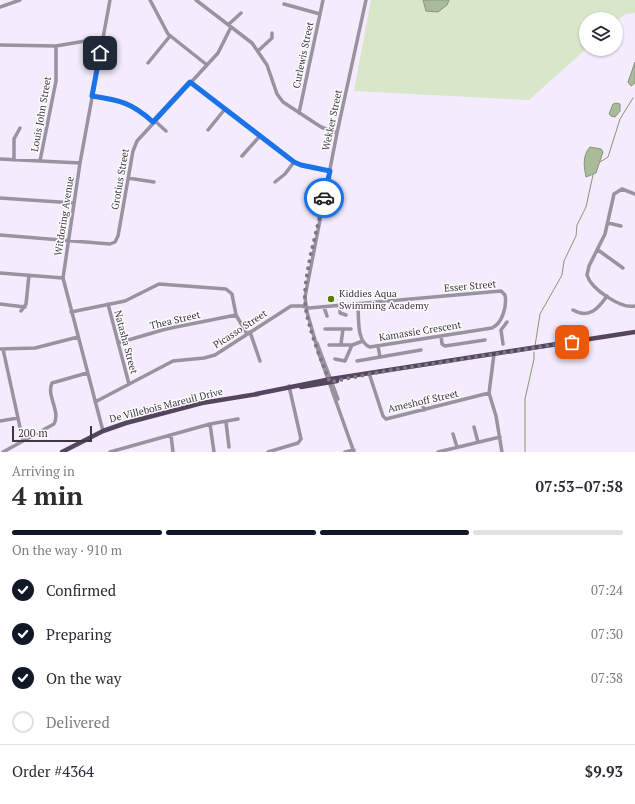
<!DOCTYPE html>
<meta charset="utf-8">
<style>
:root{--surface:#fff;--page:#f2f2f3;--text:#2b2b33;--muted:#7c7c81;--line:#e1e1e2;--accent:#111827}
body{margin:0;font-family:"PT Serif",serif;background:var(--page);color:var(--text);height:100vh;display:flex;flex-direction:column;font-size:15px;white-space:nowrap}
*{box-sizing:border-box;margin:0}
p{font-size:13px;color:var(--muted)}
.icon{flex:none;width:22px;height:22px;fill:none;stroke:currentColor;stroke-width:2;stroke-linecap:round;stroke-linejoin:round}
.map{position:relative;height:452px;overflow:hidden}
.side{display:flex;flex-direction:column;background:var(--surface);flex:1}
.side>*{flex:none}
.fabs{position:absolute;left:579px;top:12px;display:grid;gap:8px}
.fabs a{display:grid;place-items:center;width:44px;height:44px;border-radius:50%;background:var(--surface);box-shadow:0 1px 3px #0004;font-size:20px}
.scale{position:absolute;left:12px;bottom:10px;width:80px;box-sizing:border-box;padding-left:4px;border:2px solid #3e3843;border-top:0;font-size:11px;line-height:14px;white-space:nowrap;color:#3e3843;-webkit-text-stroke:3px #fcfcfc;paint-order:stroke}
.pin{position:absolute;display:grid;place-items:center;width:34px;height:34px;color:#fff;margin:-17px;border-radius:8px;box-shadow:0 2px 6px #0006}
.courier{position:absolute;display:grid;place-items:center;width:40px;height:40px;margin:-20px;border:3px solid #1a73e8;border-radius:50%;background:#fff;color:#222;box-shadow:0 1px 5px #0007}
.head em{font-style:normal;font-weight:700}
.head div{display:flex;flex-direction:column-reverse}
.head{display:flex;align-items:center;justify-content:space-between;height:68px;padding:0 12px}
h1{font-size:26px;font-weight:700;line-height:30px}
.bar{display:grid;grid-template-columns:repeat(4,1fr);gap:6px 4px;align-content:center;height:48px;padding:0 12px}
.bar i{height:5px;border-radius:3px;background:var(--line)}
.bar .selected{background:var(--accent)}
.bar p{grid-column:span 4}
.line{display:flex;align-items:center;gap:10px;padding:0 12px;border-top:1px solid var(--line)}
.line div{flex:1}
ol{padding:0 12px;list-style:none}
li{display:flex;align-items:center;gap:12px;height:44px}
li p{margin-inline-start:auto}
li .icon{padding:4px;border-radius:50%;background:var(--accent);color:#fff;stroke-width:4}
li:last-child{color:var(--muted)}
li i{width:22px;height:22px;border:2px solid var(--line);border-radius:50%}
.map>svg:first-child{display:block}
.green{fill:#d8e6ca}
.water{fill:#a9bb98;stroke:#89947e}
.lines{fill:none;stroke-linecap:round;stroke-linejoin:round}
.stream{stroke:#89947e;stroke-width:1}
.minor{stroke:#9a92a0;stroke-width:3.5}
.major{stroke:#554660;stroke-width:4.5}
.done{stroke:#7e7784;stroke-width:4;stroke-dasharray:0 7.2}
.route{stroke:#1a73e8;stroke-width:5}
.poi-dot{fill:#537f03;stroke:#fcfcfc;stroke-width:1.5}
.labels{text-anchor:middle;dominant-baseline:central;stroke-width:3;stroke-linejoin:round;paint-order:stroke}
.street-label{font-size:10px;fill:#3e3843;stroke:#fcfcfc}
.poi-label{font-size:10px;fill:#3e3843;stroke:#fcfcfc;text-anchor:start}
</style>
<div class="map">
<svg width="635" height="452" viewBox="0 0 635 452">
<rect width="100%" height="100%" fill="#f4ebfc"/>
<path class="green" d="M371 0H635V13L625 14 616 22V19H586V49L529 100 354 91Z"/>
<path class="water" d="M423 0H449L447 5 438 12 426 11Z
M635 62V83L631 86 628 82Z
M617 103 620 104V111L615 117 611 116 609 114 613 104Z
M590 147 601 149 603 152 596 173 586 177C584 167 582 156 590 147Z"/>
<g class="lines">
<path class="stream" d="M600 162 608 157 620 119 633 98
M535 346 540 314 562 275 564 261 576 236 577 225 586 207 593 175
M525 452V399L534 359V352"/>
<path class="minor" d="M150 0 168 34 207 65
M196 0 252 43 267 65 277 94 283 102 321 127 337 133
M284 4 320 14
M0 7 20 0
M228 25 241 13
M0 45 56 46 103 38
M258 51 272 38V33
M148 63 170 36
M190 82 294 162 301 165 329 171
M92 96C120 100 132 103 153 123
M299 113 323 0
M155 121 166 131
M208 130 225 109
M242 156 260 136
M0 159 80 163
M14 160V139L20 128
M40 161 56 81V46
M128 178 154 182
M275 182 285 174 294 162
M635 194 622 189 614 194 605 234 589 266 587 275C591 289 621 309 635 306
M0 198 74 203
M608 223 621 226
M0 235 110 244 115 242 118 236 133 151 137 141 218 53 231 27
M598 250 623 268
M0 273 63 278
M0 304 25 307
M108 304 129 384
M340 306V313L346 315
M324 307 327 316
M573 310C589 319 598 309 607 296
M21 311 26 304 29 275
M71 312 125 301 159 284 226 289 232 294 236 315 247 334
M325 329H351
M250 332 260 361
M441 336 442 344 445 346 485 340
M118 343 166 329 236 315
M317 343 338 399
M341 344 343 329
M503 344 501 330 507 322
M329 345H352L363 341
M378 346 380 357
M0 349 35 348 78 337
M3 349 23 441
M494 354 489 393 496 416 502 452
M335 359 345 361 352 345
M357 361 421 350
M369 373 383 416 386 419 489 393
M95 402 173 361 204 358 215 355 291 306H302L309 308 501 291 505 295C507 305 503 323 492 328L370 347C356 342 359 317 358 304
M422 403 424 410
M0 421 18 418
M226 422 229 447
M210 424 214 452
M474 427 478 442
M103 431 63 278 80 163 110 0
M453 434 457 447
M171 435 173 452
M3 452 54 424C61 411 46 396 52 383L87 373
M110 452 210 424 238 419
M268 452 298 443 301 439 289 386
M345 452 354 450
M354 452 319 354 307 312 305 297 337 133 366 0
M438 452 500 437"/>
<path class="major" d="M301 387 337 381
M256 394 331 379 635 332
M62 452 103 431 126 423 202 403 258 394"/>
</g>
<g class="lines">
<path class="done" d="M324 198C318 227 303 276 305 303 307 325 321 361 330 382L380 372 572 342"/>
<path class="route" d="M100 53 92 96C120 100 132 103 153 122L190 82 294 162 301 165 330 171 324 198"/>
</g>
<circle class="poi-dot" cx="331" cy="299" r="4"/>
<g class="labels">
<g class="street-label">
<text transform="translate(303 55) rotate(-78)">Curlewis Street</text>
<text transform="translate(41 114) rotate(-80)">Louis John Street</text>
<text transform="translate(332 120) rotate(-78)">Wekker Street</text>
<text transform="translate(120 179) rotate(-80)">Grotius Street</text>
<text transform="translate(64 216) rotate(-81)">Witdoring Avenue</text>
<text transform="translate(470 286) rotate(-5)">Esser Street</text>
<text transform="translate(175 320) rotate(-13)">Thea Street</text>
<text transform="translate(240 329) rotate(-33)">Picasso Street</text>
<text transform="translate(420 331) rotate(-9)">Kamassie Crescent</text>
<text transform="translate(126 342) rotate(75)">Natasha Street</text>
<text transform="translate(423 401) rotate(-13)">Ameshoff Street</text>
<text transform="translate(166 405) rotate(-14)">De Villebois Mareuil Drive</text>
</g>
<g class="poi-label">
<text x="339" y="293">Kiddies Aqua<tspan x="339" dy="12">Swimming Academy</tspan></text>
</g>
</g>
</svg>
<div class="fabs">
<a><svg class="icon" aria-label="layers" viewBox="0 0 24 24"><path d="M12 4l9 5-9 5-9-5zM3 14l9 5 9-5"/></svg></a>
</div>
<div class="scale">200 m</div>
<div class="pin" style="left:572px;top:342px;background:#ea580c"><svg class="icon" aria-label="bag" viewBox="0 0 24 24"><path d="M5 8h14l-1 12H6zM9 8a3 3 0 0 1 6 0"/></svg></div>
<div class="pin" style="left:100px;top:53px;background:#1f2937"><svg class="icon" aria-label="home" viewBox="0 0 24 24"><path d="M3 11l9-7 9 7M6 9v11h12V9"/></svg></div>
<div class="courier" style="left:324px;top:198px"><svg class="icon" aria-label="car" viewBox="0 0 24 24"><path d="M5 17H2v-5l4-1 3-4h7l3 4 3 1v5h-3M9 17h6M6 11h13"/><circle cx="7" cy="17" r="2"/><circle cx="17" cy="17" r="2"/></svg></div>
</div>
<section class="side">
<div class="head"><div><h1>4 min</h1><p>Arriving in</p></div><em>07:53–07:58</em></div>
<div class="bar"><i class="selected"></i><i class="selected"></i><i class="selected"></i><i></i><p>On the way · 910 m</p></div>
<ol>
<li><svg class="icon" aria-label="check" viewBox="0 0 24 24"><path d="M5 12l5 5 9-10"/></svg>Confirmed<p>07:24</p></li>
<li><svg class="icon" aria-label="check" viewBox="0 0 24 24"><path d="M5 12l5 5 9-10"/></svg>Preparing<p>07:30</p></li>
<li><svg class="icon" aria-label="check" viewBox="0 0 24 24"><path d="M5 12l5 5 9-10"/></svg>On the way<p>07:38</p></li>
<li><i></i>Delivered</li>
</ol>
<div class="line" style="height:52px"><div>Order #4364</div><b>$9.93</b></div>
</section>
